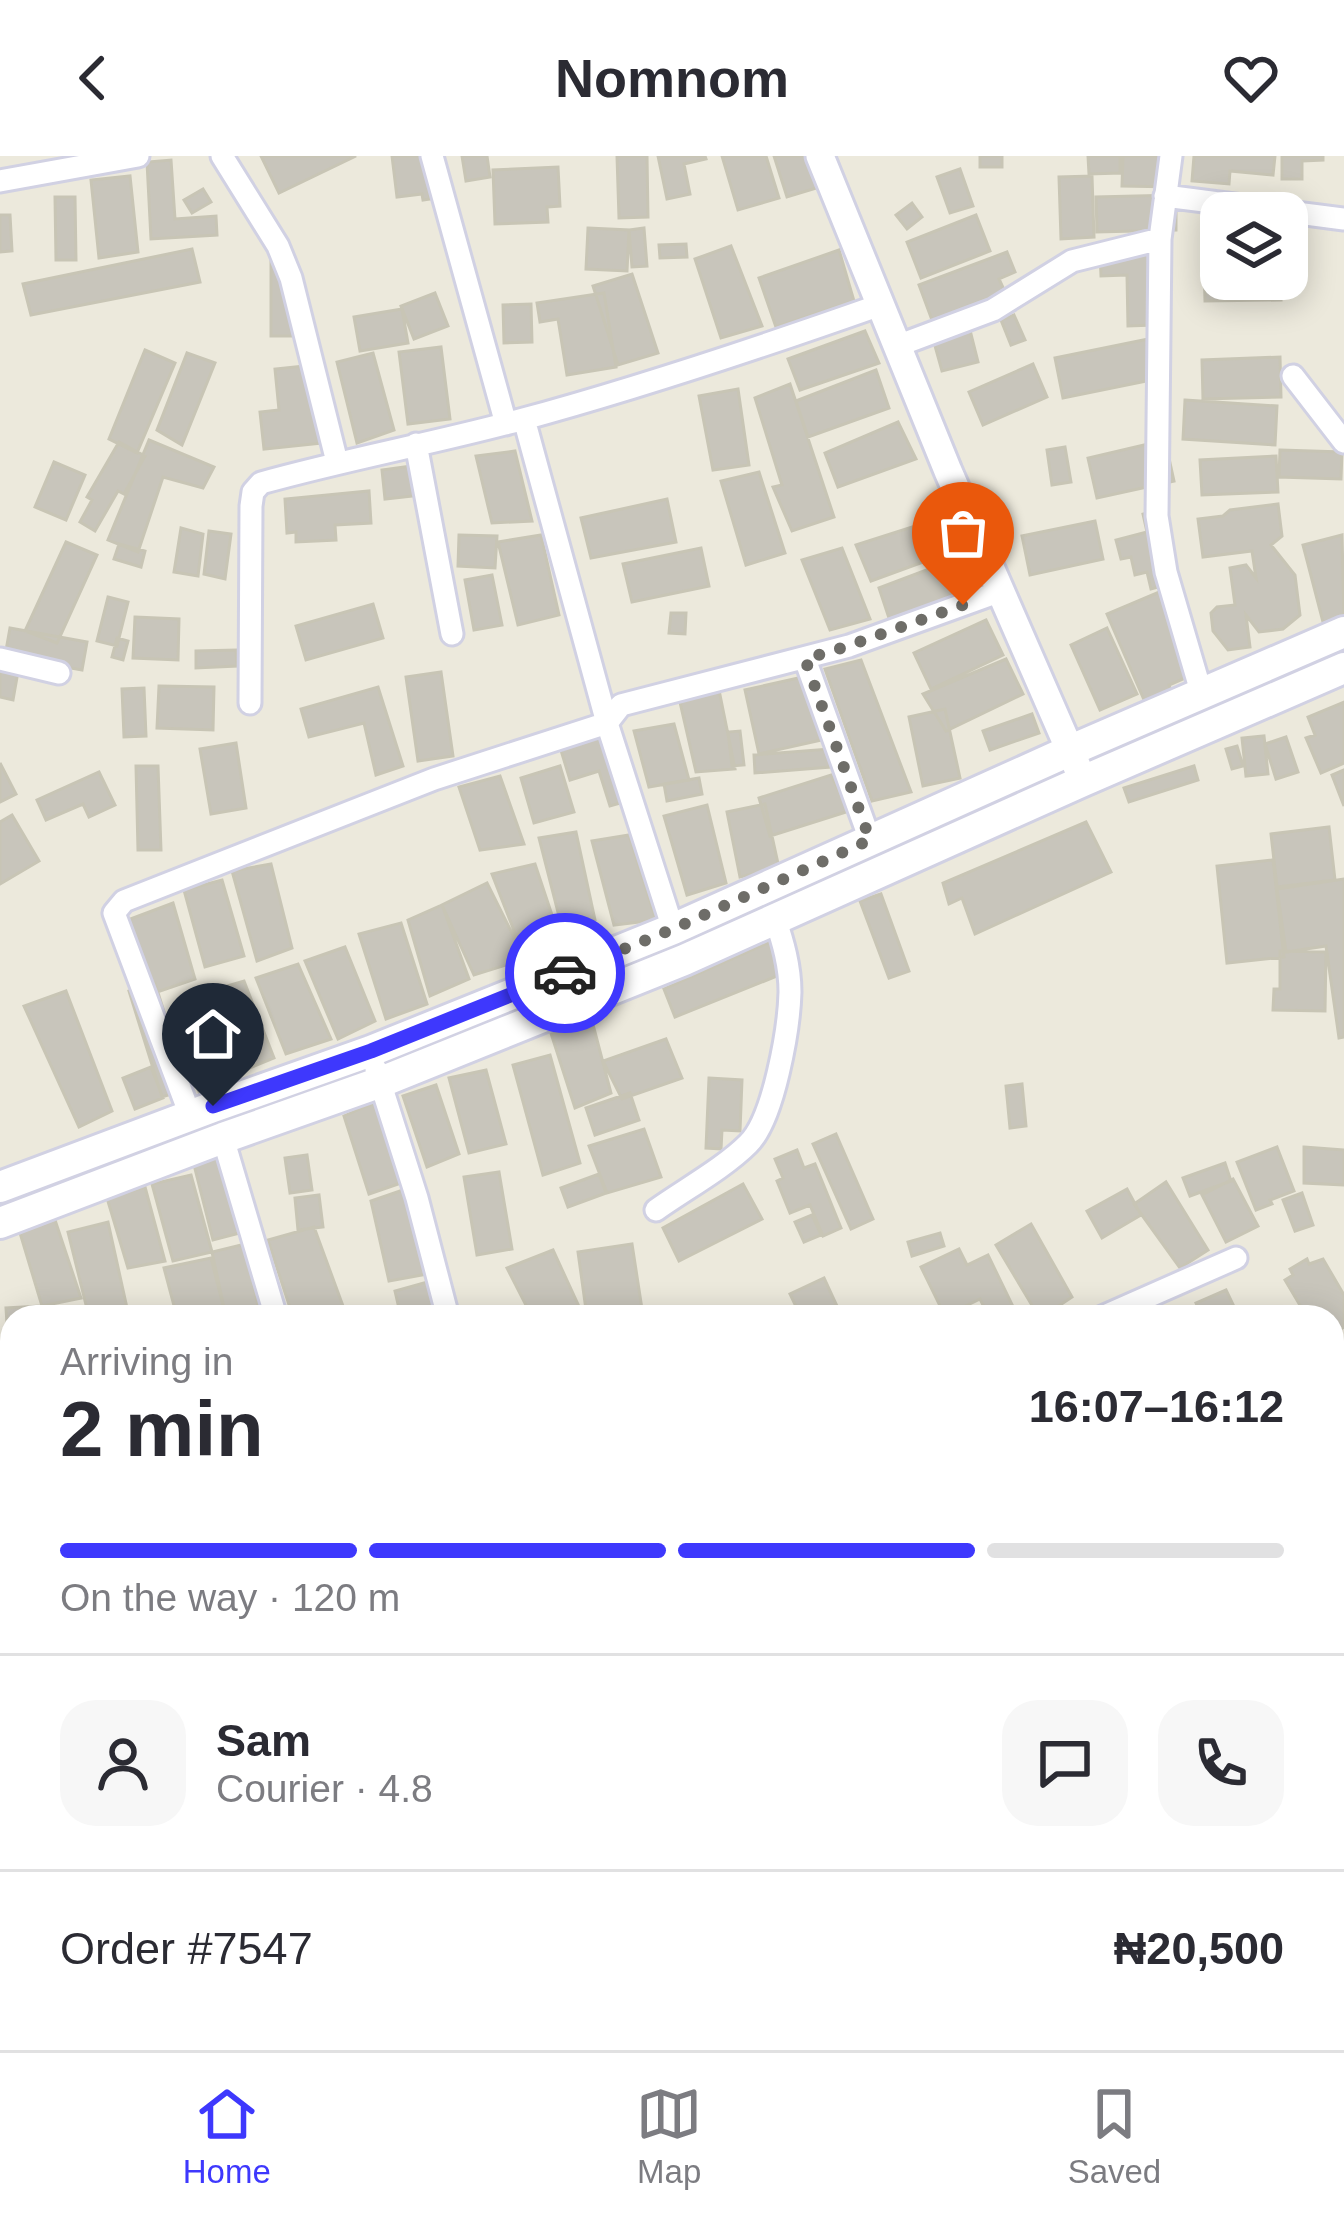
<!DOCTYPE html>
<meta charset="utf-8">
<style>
:root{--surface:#fff;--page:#f7f7f7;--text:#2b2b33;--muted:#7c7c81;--line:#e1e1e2;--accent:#3e38fd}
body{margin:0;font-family:Helvetica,sans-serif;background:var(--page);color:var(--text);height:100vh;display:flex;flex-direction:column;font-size:45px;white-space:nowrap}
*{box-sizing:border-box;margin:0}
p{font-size:39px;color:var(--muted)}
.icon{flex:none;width:66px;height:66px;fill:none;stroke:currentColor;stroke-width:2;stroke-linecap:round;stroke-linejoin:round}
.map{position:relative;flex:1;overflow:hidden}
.sheet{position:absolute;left:0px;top:1149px;width:1344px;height:747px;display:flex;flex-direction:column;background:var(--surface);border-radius:36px 36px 0 0;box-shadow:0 6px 30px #0003}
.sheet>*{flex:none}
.buttons{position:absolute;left:1200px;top:36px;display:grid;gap:24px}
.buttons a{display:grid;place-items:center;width:108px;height:108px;border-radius:24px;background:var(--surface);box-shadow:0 6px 30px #0003;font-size:60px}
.pin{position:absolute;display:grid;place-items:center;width:102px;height:102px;color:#fff;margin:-123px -51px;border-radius:50% 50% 50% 0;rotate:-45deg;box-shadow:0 0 12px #0007}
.pin .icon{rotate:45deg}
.courier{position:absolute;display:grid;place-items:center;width:120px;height:120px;margin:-60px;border:9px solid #3e38fd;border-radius:50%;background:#fff;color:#222;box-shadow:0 3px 15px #0007}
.summary em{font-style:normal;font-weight:700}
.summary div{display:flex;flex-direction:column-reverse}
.summary{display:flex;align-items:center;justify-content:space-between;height:204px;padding:0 60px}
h1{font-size:78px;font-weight:700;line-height:90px}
.bar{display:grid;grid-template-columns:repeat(4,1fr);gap:18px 12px;align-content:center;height:144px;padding:0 60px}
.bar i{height:15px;border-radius:9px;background:var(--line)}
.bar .on{background:var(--accent)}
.bar p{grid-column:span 4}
.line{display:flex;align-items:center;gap:30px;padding:0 60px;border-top:3px solid var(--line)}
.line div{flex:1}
.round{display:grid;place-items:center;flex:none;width:126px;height:126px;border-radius:36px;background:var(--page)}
header{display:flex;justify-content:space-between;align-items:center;height:156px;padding:0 60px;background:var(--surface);font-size:54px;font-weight:700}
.menu{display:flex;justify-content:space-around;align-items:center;height:168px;border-top:3px solid var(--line);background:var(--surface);font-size:33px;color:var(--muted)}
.menu a{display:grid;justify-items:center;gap:6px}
.menu .on{color:var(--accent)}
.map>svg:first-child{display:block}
.building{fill:#c8c5bb;stroke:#c8c5b5;stroke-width:3}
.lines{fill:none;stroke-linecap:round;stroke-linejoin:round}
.minor-casing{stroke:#d1d1e3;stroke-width:27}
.tertiary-casing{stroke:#d1d1e3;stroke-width:33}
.secondary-casing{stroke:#d1d1e3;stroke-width:36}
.minor{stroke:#fff;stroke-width:21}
.tertiary{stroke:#fff;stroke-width:27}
.secondary{stroke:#fff;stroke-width:30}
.done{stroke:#6e6d68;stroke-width:12;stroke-dasharray:0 21.6}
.route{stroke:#3e38fd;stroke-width:15}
</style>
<header><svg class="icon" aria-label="back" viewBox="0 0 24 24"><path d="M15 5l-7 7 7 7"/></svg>Nomnom<svg class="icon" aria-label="heart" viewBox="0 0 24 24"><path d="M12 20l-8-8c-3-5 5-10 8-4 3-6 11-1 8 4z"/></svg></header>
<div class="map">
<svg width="1344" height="1894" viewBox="0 0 1344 1894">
<rect width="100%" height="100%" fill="#ece9dc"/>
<path class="building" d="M261 0H356L279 37Z
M392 0H424L430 43 423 44 422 38 397 41Z
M462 0H487L490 21 466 25Z
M617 0H647L648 61 619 62Z
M658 0H705L706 3 684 8 690 38 667 43Z
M722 0H766L779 42 738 54Z
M774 0H814L823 30 787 41Z
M980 0H1002V11H980Z
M1088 0H1120V17L1089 18Z
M1123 0H1175L1174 31 1122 30Z
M1194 0H1275L1273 19 1230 15 1229 28 1192 25Z
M1282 0H1323V4L1302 5V23H1282Z
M171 4 175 63 216 60 217 79 151 83 147 6Z
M558 11 560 50 547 51 548 66 495 68 493 14Z
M960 13 973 50 950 57 937 21Z
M130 20 138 96 99 102 91 24Z
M1092 20 1094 81 1061 83 1059 21Z
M203 33 211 46 192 57 184 44Z
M1176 39V74L1097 76 1096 41Z
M55 41H75L76 104H56Z
M912 47 922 61 907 73 896 59Z
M0 59H10L12 95 0 96Z
M976 59 990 95 921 122 907 86Z
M588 72 629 74 627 115 586 113Z
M644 72 647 110 632 111 629 74Z
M686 88 687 101 660 102 659 89Z
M731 90 762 170 721 182 695 103Z
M192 93 200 126 31 159 23 128Z
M839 94 854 145 776 171 759 122Z
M1007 96 1015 116 999 123 1005 136 932 164 919 129Z
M1152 96 1154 169 1128 170 1127 119 1101 120 1100 97Z
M271 103H294V180H271Z
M1221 107V123H1280L1281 144 1205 145 1204 108Z
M632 118 658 197 618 209 593 130Z
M435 137 448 170 414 183 401 150Z
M604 137 616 211 567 219 558 163 540 166 537 147Z
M531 148 532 186 504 187 503 149Z
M402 153 408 187 360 195 354 161Z
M1014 159 1025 184 1011 189 1001 164Z
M969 170 978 206 942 215 932 179Z
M865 175 879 207 800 234 788 203Z
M1148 183 1156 223 1063 242 1055 202Z
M441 191 450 263 408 268 399 196Z
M145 194 175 207 137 297 109 283Z
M187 197 215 207 182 289 157 274Z
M373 197 394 274 357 287 337 206Z
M1280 201 1281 241 1203 243 1202 204Z
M1033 208 1047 241 983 269 969 236Z
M315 209 323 287 264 293 260 256 279 254 275 213Z
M876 214 889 252 808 281 796 245Z
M790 228 834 361 792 375 773 331 782 329 755 242Z
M738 233 749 309 713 314 699 240Z
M1185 244 1277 250 1275 289 1183 283Z
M898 266 916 303 838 331 825 297Z
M149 284 214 311 203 332 163 321 138 396 108 384Z
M1165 284 1174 325 1097 342 1088 302Z
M119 286 145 300 124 338 118 335 95 375 80 366 92 344 87 341Z
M1065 291 1071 326 1052 329 1047 294Z
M1280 294 1342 296 1341 323 1279 321Z
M515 295 532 365 492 367 476 300Z
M1276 300 1278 336 1202 339 1200 304Z
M54 306 85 319 66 364 35 351Z
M419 309 422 339 385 343 382 314Z
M759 316 785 397 746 409 721 325Z
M369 335 371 367 335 369 336 384 296 386V376L287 377 285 343Z
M667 343 676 386 591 402 581 362Z
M1278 348 1282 380 1271 389 1295 419 1300 459 1283 473 1259 476 1246 459 1250 491 1228 494 1213 475 1211 457 1217 451 1235 449 1230 412 1246 409 1256 422 1252 395 1203 401 1198 363 1223 360 1230 354Z
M1159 354 1178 426 1151 433 1147 416 1135 419 1131 401 1121 403 1116 384 1147 376 1143 358Z
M940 362 953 395 871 425 856 389Z
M1095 365 1103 403 1030 419 1022 380Z
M181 372 203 378 198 420 174 416Z
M209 375 231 378 225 423 204 418Z
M459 379 497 380 495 412 458 410Z
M541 379 559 459 518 469 498 386Z
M1342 379 1344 461 1323 466 1303 389Z
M66 386 97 399 57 487 25 475Z
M119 388 145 395 141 411 114 403Z
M701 392 709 430 632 446 623 408Z
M842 392 870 463 830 474 802 404Z
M961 401 974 437 890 465 879 432Z
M492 419 502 469 474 474 465 424Z
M1164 434 1199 516 1169 529 1171 535 1145 546 1107 458Z
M108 441 128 446 117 490 97 485Z
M373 448 383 482 306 504 296 470Z
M671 457H686L685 478 669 477Z
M135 461 179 463 178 504 133 502Z
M986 464 1003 499 931 533 914 497Z
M10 472 87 486 82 514 5 500Z
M1107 472 1137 538 1100 554 1071 489Z
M117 482 128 485 123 504 112 501Z
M236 494 237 510 196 512V495Z
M1006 503 1023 538 946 575 923 538Z
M861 504 911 636 872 645 825 513Z
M0 506 19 510 13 544 0 541Z
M441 516 453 600 418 605 406 521Z
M807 520 821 584 759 598 745 534Z
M159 530 214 531 213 574 157 572Z
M378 531 403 610 376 619 364 567 309 581 301 553Z
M144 532 146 580 124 581 122 533Z
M719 534 735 613 696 616 679 542Z
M1344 546V607L1321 617 1306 582 1315 579 1308 561Z
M945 553 960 622 923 630 909 561Z
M1032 558 1039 577 990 594 983 575Z
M674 568 689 624 649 631 634 575Z
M740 575 744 609 732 610 728 576Z
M610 576 631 644 610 650 599 615 570 624 560 591Z
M1264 580 1268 618 1246 620 1242 582Z
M1286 581 1298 616 1276 623 1265 588Z
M236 587 246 652 211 658 200 593Z
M1237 590 1243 610 1232 613 1226 593Z
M829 593 830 611 755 617 754 599Z
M0 607 16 638 0 646Z
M136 610H158L161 694H138Z
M560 610 574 656 534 667 521 622Z
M1194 610 1198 624 1129 646 1124 632Z
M1344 614V650L1332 619Z
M99 616 115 649 89 661 83 648 46 664 37 644Z
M831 619 849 655 770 680 759 642Z
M500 620 524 688 480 694 459 631Z
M699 622 702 638 667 645 664 628Z
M765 648 779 712 740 721 727 656Z
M707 649 726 727 687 739 664 660Z
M12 659 39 705 0 728V666Z
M1086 666 1111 716 975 778 962 742 949 748 943 727Z
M1329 671 1335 724 1277 731 1271 678Z
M576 676 595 764 562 772 539 682Z
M629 679 656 764 614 769 592 685Z
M1273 704 1284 801 1227 807 1217 710Z
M271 708 292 792 257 805 232 715Z
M535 708 562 789 525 803 492 718Z
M1344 723V881L1339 882 1326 790 1286 796 1277 733Z
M222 724 244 800 205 811 184 734Z
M487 727 525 803 474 819 442 749Z
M881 738 909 815 889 822 860 745Z
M173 747 195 823 154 837 128 764Z
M442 749 469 823 430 840 408 764Z
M401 767 427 848 386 863 359 778Z
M770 786 782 818 675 861 664 833Z
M345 791 375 865 338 883 305 805Z
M1280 795 1326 796 1325 855 1273 854 1274 833H1280Z
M298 808 331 883 286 898 256 822Z
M244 825 274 902 240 916 210 835Z
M155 827 188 933 162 941 129 835Z
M66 835 112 955 79 971 24 850Z
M201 845 234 923 200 938 165 861Z
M591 861 611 937 575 952 549 871Z
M666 883 682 922 622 943 603 905Z
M550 899 580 1007 543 1019 513 909Z
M151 911 163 942 135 953 123 922Z
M486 914 506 988 469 997 449 922Z
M709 922 742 924 740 975 722 974 721 993 706 992Z
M1022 928 1026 970 1010 972 1006 930Z
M436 929 459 998 427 1011 403 940Z
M630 937 639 964 595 979 586 952Z
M376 946 401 1027 369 1038 344 960Z
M644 973 661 1021 607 1037 589 990Z
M836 978 873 1063 851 1073 813 988Z
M1277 991 1294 1035 1270 1044 1272 1048 1256 1054 1237 1006Z
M1304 991 1344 994V1029L1304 1027Z
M797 994 804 1012 815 1008 841 1072 823 1080 810 1049 790 1057 777 1025 783 1022 775 1003Z
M220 999 240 1077 213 1084 193 1005Z
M307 999 312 1034 290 1037 285 1002Z
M1225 1007 1231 1025 1190 1040 1183 1022Z
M499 1016 512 1093 477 1099 464 1021Z
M599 1018 606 1037 568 1051 561 1032Z
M191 1019 212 1096 173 1105 152 1028Z
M1233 1023 1258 1070 1226 1086 1202 1039Z
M1166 1026 1208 1094 1180 1112 1134 1048Z
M743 1028 762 1063 679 1105 663 1072Z
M145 1031 165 1105 128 1112 107 1042Z
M1127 1033 1141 1059 1102 1082 1087 1055Z
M403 1034 427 1118 389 1125 371 1045Z
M1302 1037 1313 1069 1295 1075 1283 1044Z
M319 1039 323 1071 298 1074 295 1042Z
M812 1059 821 1079 804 1086 795 1066Z
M55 1064 81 1142 42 1150 20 1077Z
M108 1066 129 1161H89L68 1076Z
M1031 1068 1072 1141 1042 1161H1039L996 1089Z
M314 1071 347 1161H293L268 1084Z
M940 1077 944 1090 912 1100 908 1086Z
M245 1088 260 1159 226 1161 212 1096Z
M632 1088 642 1153 587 1161 578 1096Z
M959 1093 967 1109 988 1099 1018 1161H989L980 1143 945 1160 921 1111Z
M553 1094 582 1157 556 1161H532L507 1112Z
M211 1102 226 1161H177L164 1112Z
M1307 1103 1309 1108 1323 1103 1344 1139V1171L1332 1178V1161H1307L1285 1124 1293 1119 1290 1113Z
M824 1122 842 1161H801L790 1138Z
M427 1126 435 1161H401L395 1135Z
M1226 1134 1239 1161H1202L1196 1147Z
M40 1150V1161H12V1183L8 1184 6 1152Z
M12 1309V1361L0 1371V1318Z
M1344 1322V1339L1332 1343V1326Z
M3 1378 12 1393V1412L5 1417 0 1409V1380Z
M12 1595V1679L2 1683 0 1600Z
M33 1884H81L85 1892 93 1887 97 1894H71L69 1891 64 1894H38Z
M139 1884H179L180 1885 163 1894H144Z
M438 1884H488L491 1894H441Z
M818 1884H862L866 1894H823Z
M1019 1884H1057L1062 1894H1023Z
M1284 1884H1314L1324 1894H1274Z"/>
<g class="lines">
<defs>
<path id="minor" d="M222 0 278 90 291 122 337 306
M432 0 506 268
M1171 0 1160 83 1157 360 1166 416 1202 539
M0 25 138 0
M1165 40 1344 63
M897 190 993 154 1072 105 1160 83
M1293 220 1344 286
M524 263 607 567 673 773
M416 288 452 478
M0 503 59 517
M805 503 870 684
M250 547 251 350 253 336 261 327C347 303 435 287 520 264 642 231 761 191 880 149
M376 913 417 1042 448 1161
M190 959 114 757 124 745 434 623 607 567 621 549 849 490 1001 435
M223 982 276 1161
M656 1054C684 1034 724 1012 748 988 774 963 789 872 790 836 790 810 783 786 775 762
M1102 1161 1236 1102
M1332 1317 1344 1312
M0 1493 12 1516
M1332 1565 1344 1559
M0 1702 12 1695
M1332 1841 1344 1848
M0 1882 12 1877
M107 1884 112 1894
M721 1884 726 1894
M1171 1894 1193 1884"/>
<path id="tertiary" d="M820 0 948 315 1079 615"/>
<path id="secondary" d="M0 1031 213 951 371 895 673 773 1069 595 1344 476
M0 1067 223 982 381 926 684 804 1083 625 1344 512"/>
</defs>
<use href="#minor" class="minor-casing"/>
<use href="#tertiary" class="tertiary-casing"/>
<use href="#secondary" class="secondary-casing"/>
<use href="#minor" class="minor"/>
<use href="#tertiary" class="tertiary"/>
<use href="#secondary" class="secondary"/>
</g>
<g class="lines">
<path class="done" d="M565 817 673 773 870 684 805 503 848 490 963 449"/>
<path class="route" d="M213 950 371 895 565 817"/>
</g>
</svg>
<div class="buttons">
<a><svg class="icon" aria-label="layers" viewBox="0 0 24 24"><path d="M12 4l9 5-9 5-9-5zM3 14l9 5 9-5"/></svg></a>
</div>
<div class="pin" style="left:963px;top:449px;background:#ea580c"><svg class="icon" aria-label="bag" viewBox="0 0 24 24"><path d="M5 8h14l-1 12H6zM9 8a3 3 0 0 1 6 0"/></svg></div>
<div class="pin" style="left:213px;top:950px;background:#1f2937"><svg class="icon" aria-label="home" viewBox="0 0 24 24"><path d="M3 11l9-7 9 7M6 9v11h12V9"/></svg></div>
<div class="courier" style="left:565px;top:817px"><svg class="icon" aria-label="car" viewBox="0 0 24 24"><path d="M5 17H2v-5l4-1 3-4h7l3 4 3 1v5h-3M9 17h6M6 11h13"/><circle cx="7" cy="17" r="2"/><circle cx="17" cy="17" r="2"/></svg></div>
<section class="sheet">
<div class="summary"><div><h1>2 min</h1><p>Arriving in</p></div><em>16:07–16:12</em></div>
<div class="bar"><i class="on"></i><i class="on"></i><i class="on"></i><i></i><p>On the way · 120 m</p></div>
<div class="line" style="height:216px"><a class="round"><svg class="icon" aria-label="person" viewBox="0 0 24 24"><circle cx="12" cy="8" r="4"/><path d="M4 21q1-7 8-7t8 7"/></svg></a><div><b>Sam</b><p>Courier · 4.8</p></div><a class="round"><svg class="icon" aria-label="chat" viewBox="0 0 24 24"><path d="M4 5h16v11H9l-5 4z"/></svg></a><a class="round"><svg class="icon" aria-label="phone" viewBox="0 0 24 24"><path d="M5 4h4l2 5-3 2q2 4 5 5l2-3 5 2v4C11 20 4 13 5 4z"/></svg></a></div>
<div class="line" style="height:156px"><div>Order #7547</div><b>₦20,500</b></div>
</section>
</div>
<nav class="menu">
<a class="on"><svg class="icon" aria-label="home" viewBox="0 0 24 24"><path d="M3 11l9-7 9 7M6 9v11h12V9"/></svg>Home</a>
<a><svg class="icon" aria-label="map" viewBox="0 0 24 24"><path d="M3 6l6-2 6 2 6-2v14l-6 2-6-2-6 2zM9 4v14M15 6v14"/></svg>Map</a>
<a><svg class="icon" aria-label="saved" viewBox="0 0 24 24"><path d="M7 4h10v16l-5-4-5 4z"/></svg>Saved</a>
</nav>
